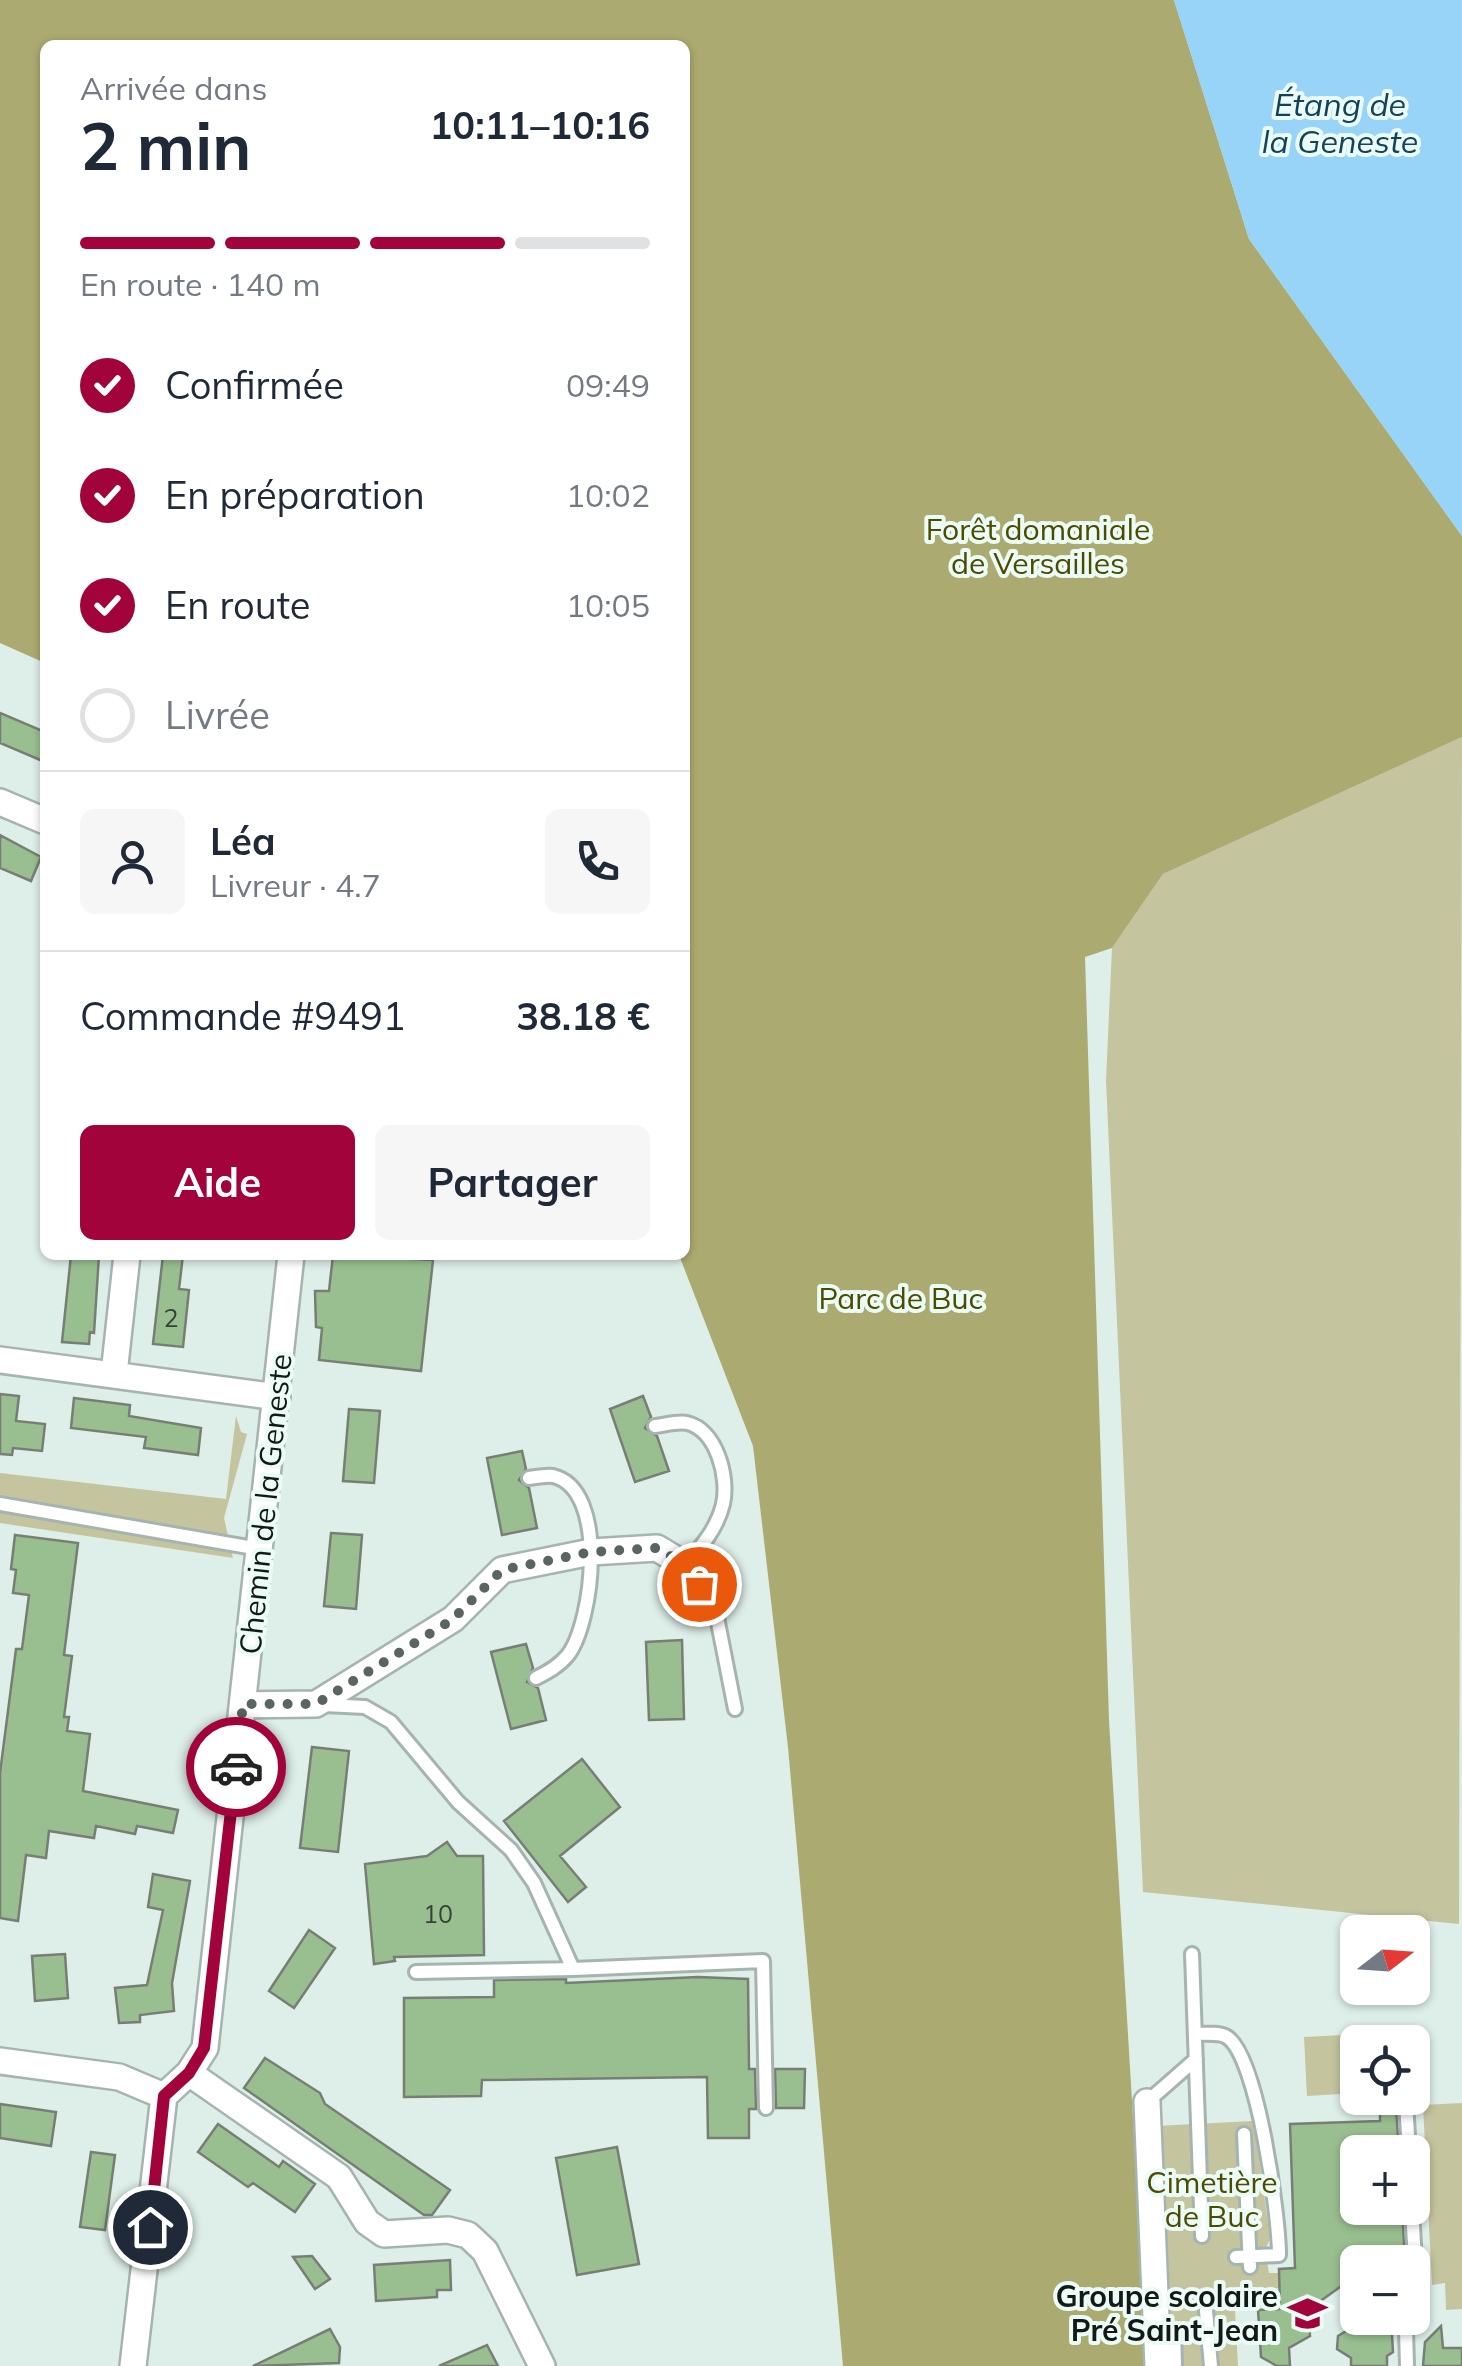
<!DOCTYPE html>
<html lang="fr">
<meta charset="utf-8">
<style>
:root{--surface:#fff;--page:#f6f6f7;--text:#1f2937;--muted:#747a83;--line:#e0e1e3;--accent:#a2033a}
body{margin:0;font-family:Mulish,sans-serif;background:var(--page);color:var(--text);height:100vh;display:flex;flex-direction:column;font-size:38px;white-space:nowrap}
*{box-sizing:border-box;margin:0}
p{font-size:32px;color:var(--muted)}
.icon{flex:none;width:55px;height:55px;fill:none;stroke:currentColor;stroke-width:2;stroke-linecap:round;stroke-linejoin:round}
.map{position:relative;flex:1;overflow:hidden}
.panel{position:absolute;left:40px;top:40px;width:650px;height:1220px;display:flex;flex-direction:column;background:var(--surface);border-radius:15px;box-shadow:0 2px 8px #0004}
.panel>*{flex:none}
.needle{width:65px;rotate:73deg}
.fabs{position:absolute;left:1340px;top:1915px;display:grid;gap:20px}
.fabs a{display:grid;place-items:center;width:90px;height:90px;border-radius:15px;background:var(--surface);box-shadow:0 2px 8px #0004;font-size:50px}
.pin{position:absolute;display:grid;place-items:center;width:85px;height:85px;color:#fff;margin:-42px;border:5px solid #fff;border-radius:50%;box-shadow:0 2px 10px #0007}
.courier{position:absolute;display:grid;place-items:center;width:100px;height:100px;margin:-50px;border:8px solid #a2033a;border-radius:50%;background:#fff;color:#222;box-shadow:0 2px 12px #0007}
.headline em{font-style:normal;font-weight:700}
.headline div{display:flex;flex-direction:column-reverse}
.headline{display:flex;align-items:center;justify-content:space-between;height:170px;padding:0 40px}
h1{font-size:65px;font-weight:700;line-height:75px}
.bar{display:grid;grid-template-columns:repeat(4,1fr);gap:15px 10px;align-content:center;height:120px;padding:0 40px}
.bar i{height:12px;border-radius:8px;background:var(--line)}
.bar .on{background:var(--accent)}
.bar p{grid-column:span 4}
.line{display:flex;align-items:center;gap:25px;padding:0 40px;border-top:2px solid var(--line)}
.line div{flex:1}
.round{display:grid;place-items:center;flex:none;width:105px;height:105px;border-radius:15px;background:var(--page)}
ol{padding:0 40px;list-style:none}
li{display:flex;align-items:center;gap:30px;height:110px}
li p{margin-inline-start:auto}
li .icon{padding:10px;border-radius:50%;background:var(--accent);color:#fff;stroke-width:4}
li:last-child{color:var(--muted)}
li i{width:55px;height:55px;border:5px solid var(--line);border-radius:50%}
.action{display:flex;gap:20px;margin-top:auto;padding:20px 40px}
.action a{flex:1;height:115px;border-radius:15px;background:var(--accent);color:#fff;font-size:40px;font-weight:700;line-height:115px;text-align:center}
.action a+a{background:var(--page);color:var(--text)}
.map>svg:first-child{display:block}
.green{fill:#c4c49f}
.forest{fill:#abaa70}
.water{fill:#98d4f7}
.building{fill:#99bf90;stroke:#777f75;stroke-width:2.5}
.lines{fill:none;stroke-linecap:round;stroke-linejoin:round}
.service-casing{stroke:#a6b4af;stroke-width:18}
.minor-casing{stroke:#a6b4af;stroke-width:30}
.service{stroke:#fff;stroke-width:12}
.minor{stroke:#fff;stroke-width:25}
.done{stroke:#5a6460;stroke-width:10;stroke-dasharray:0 18}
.route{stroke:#a2033a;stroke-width:12}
.labels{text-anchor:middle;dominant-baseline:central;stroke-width:8;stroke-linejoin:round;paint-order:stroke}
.number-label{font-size:25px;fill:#344235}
.park-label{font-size:30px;fill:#4d4b00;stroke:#ebfbf5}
.street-label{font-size:30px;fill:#131917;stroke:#ebfbf5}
.poi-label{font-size:30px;font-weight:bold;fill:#131917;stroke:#ebfbf5;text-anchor:end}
.water-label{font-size:32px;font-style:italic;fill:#13435b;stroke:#ebfbf5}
</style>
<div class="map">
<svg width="1462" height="2366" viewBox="0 0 1462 2366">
<rect width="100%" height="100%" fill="#deeee8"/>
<path class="green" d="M1462 737 1459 1924 1143 1892 1106 1081 1112 948 1163 874Z
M236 1416 241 1432 247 1434 224 1518 233 1558 0 1523V1473L226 1499Z
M1423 2031 1426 2090H1413L1412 2042H1358L1357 2093 1307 2096 1304 2037Z
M1462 2103V2309L1446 2310 1445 2283 1432 2285 1423 2105Z
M1254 2121 1270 2239 1265 2250 1269 2273H1279L1280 2288 1234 2291 1238 2366H1169L1156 2126Z"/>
<path class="forest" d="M0 0H1174L1249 239 1462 536V737L1163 874 1112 948 1085 957 1109 1720 1148 2366H843L788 1747 753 1446 679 1255H685V45H45V663L0 643Z"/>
<path class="water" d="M1174 0H1462V536L1249 239Z"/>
<path class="building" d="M0 713 45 732V762L0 743Z
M0 835 41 857 31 881 0 868Z
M71 1255H99L94 1333 90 1332 89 1344 62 1342Z
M163 1255H183L179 1289 189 1290 183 1347 153 1344Z
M333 1255 433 1260 421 1371 319 1360 322 1328 316 1327 315 1291H329Z
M0 1394 19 1396 16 1421 45 1424 42 1451 13 1448 12 1455 0 1454Z
M643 1396 651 1417 645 1428 657 1436 669 1471 635 1482 610 1409Z
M74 1398 130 1405 129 1416 201 1428 198 1455 144 1448 146 1437 71 1428Z
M349 1409 380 1411 374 1483 343 1481Z
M522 1451 526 1469 519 1480 529 1488 537 1528 502 1535 487 1458Z
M331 1533 362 1535 356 1609 324 1606Z
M15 1535 78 1543 64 1655 72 1656 64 1717H69L67 1731 90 1734 83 1791 178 1810 173 1833 137 1826 135 1834 96 1826 94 1838 49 1831 46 1858 26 1855 18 1921 0 1918V1773L16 1649H22L29 1595 13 1593 16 1570 11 1569Z
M682 1640 684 1719 649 1720 646 1642Z
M526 1644 533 1668 527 1682 538 1688 546 1720 511 1729 491 1652Z
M312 1747 349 1751 338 1852 300 1848Z
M582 1759 620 1807 560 1856 586 1887 568 1902 504 1821Z
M447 1842 457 1856H483L484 1955 394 1957 395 1961 374 1964 365 1864 427 1856Z
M153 1874 190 1881 172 1983 174 2011 140 2015V2022L119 2023 115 1988 147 1985 163 1910 148 1907Z
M309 1930 335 1948 294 2008 269 1991Z
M65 1954 68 1998 35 2001 32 1956Z
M698 1977 748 1979 749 2069H755L756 2109H749V2138H708L707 2077 482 2080 481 2096 404 2097V1998L494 1997V1980L566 1979V1983Z
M265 2058 320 2093 325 2104 450 2190 432 2215H424L244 2088Z
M775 2069H805L804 2108H776Z
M0 2104 56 2112 51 2146 0 2138Z
M1380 2109H1396L1399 2152H1358V2208H1402L1405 2262H1358V2298L1340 2287 1308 2310 1310 2336 1289 2348 1290 2366H1277L1261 2357 1258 2310 1280 2309 1279 2269 1295 2268 1290 2124 1380 2121Z
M218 2124 279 2167 283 2161 315 2184 295 2212 253 2183 248 2187 198 2152Z
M617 2147 639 2264 577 2275 556 2158Z
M91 2152 115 2155 105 2230 80 2227Z
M312 2256 330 2279 315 2289 293 2257Z
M450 2260 451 2290H437V2297L376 2301 374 2265Z
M1368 2318H1391L1393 2352 1387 2356V2366H1351V2358L1337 2349 1338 2336Z
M1441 2326 1443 2348H1462V2366H1423L1425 2342Z
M330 2329 340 2347 339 2363 253 2366Z
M487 2345 498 2366H439Z"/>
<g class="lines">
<defs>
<path id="service" d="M655 1426C664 1425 678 1421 687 1423 717 1430 729 1478 723 1504 717 1529 701 1547 685 1565L714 1602 735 1709
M529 1478C536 1477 547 1475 553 1476 609 1489 593 1622 568 1655 559 1666 548 1672 536 1678
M0 1504 260 1549
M324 1705 365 1707 391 1722 458 1802 511 1850 534 1883 573 1969 763 1961 766 2108
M1192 1954 1202 2236
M416 1972 573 1969
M1196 2034C1204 2034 1219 2032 1227 2037 1258 2057 1279 2217 1279 2255L1236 2257
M1147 2102 1196 2059
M1406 2102 1409 2152
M1244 2134 1250 2267
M1412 2208 1417 2297 1412 2314
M1206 2311 1211 2366
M1174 2331 1175 2366
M1407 2366 1406 2329 1411 2318"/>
<path id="minor" d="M0 802 45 821
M0 1360 277 1397
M114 1374 127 1255
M243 1705 316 1704 453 1619 502 1570 591 1552 657 1548 685 1565
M0 2061 119 2077 164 2096
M189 2073 339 2177 367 2222 384 2234 448 2230 468 2235 485 2251 542 2366
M164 2096 189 2073 205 2048 291 1255
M1147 2102 1158 2366
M133 2366 164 2096"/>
</defs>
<use href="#service" class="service-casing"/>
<use href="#minor" class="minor-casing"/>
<use href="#service" class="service"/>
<use href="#minor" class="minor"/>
</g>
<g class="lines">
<path class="done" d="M236 1767 243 1704H316L452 1620 502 1570 591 1552 657 1548 685 1565 699 1584"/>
<path class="route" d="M150 2227 164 2096 189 2073 204 2048 236 1767"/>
</g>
<defs>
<symbol id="school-bare" viewBox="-9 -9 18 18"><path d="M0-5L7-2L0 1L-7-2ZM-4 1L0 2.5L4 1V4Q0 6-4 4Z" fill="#a2033a" stroke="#ebfbf5" stroke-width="2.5" paint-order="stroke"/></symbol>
</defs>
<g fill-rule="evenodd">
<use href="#school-bare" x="1280" y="2286" width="55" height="55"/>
</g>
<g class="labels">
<g class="number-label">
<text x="171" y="1317">2</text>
<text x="438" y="1913">10</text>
</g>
<g class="park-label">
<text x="1038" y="529">Forêt domaniale<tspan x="1038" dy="34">de Versailles</tspan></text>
<text x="901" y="1298">Parc de Buc</text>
<text x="1212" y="2182">Cimetière<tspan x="1212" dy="34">de Buc</tspan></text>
</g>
<g class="street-label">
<text transform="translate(265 1504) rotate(-84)">Chemin de la Geneste</text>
</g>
<g class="poi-label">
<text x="1278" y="2296">Groupe scolaire<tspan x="1278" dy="34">Pré Saint-Jean</tspan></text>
</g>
<g class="water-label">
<text x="1340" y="104">Étang de<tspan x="1340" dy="37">la Geneste</tspan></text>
</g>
</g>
</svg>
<div class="fabs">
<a><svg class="needle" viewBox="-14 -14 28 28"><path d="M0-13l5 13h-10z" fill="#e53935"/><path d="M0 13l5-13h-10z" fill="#747a83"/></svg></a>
<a><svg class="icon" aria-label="locate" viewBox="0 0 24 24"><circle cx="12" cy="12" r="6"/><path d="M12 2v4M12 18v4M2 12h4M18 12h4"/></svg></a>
<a>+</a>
<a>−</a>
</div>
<div class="pin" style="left:699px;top:1584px;background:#ea580c"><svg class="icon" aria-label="bag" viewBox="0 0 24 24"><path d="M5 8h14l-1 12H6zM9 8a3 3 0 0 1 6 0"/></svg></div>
<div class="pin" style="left:150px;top:2227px;background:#1f2937"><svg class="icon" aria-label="home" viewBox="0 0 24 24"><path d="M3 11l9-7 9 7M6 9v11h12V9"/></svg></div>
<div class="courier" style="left:236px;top:1767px"><svg class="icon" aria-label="car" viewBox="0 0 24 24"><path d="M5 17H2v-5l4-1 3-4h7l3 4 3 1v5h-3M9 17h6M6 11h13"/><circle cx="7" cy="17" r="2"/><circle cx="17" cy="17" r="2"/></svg></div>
<section class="panel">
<div class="headline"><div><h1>2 min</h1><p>Arrivée dans</p></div><em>10:11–10:16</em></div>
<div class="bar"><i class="on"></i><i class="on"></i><i class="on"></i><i></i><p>En route · 140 m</p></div>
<ol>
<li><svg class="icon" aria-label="check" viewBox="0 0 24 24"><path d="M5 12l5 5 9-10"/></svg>Confirmée<p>09:49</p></li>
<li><svg class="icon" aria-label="check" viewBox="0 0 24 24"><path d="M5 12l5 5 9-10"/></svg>En préparation<p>10:02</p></li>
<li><svg class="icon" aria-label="check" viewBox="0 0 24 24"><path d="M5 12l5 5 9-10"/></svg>En route<p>10:05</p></li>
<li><i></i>Livrée</li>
</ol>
<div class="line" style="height:180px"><a class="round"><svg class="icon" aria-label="person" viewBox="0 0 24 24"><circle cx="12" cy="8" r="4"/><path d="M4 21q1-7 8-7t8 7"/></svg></a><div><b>Léa</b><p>Livreur · 4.7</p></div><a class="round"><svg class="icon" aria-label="phone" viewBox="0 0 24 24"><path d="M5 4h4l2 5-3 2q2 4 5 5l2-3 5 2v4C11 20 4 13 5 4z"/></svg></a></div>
<div class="line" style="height:130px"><div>Commande #9491</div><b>38.18 €</b></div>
<div class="action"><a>Aide</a><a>Partager</a></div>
</section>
</div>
